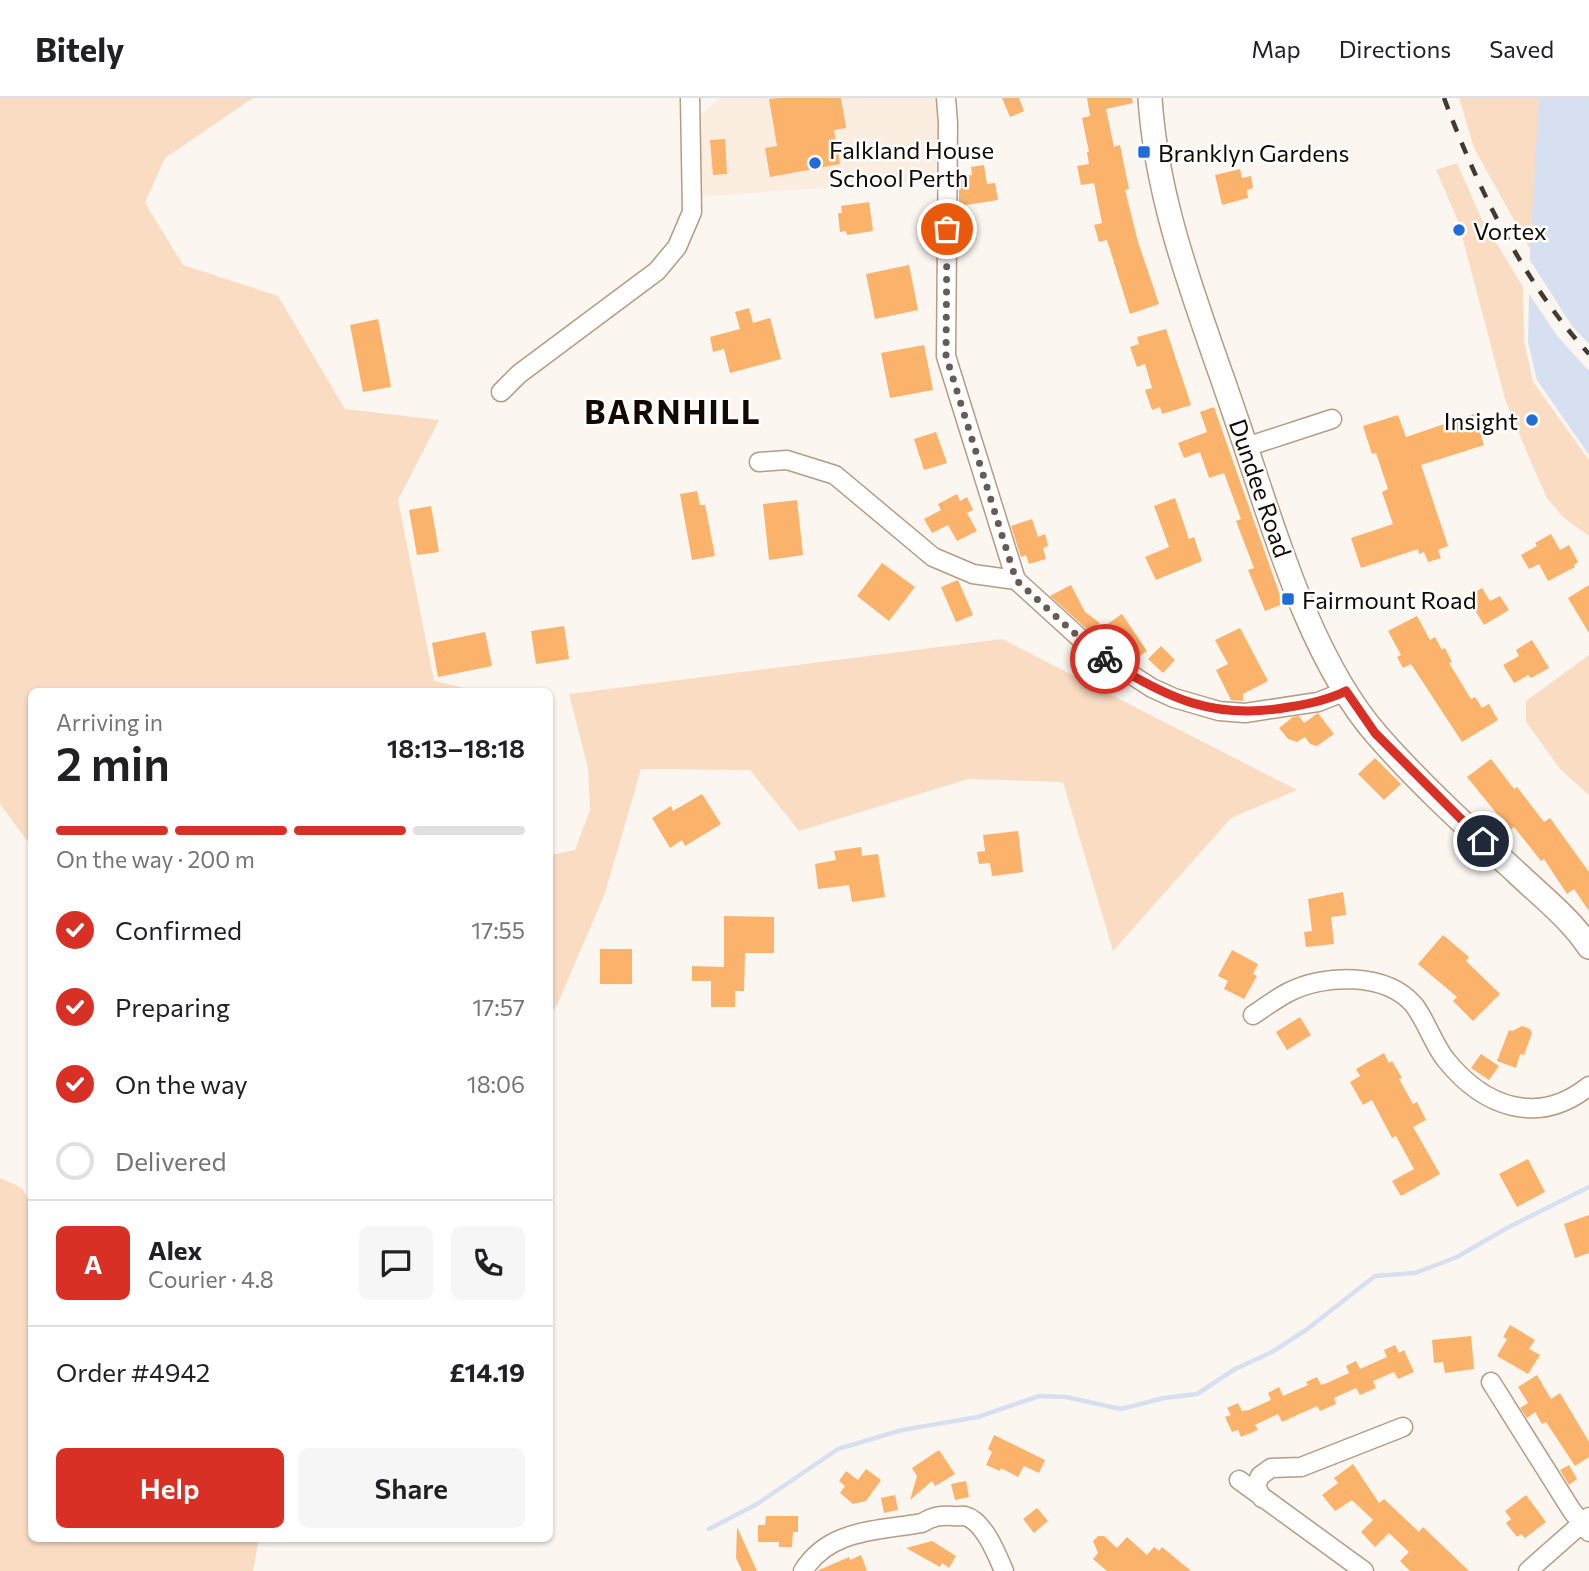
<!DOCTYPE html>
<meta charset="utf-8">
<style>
:root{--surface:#fff;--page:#f6f6f6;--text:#202124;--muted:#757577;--line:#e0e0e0;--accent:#d93025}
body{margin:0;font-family:Commissioner,sans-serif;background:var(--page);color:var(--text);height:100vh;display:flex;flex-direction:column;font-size:26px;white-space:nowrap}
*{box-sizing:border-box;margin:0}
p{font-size:23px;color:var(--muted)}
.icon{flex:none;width:38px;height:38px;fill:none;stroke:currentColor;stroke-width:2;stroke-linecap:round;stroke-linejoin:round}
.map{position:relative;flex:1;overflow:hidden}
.drawer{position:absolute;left:28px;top:590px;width:525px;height:854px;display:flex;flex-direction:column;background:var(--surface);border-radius:10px;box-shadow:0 2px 5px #0004}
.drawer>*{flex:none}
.pin{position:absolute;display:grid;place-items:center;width:60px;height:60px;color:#fff;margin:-30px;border:4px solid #fff;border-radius:50%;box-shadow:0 2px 7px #0007}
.courier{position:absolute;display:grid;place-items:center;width:70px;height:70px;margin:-35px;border:5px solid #d93025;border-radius:50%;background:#fff;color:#222;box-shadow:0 2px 9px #0007}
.summary em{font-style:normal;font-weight:600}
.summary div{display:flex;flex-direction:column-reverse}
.summary{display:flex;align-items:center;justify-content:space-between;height:119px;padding:0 28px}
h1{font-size:46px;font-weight:600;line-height:52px}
.bar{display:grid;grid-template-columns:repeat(4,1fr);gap:10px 7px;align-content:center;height:84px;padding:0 28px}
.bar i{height:9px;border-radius:5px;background:var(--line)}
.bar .selected{background:var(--accent)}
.bar p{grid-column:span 4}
.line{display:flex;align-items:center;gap:18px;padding:0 28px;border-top:2px solid var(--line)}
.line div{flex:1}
.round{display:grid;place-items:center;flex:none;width:74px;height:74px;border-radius:10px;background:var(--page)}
ol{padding:0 28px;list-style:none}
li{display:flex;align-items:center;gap:21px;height:77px}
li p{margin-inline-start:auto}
li .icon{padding:7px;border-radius:50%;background:var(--accent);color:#fff;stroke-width:4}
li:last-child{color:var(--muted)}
li i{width:38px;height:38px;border:4px solid var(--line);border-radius:50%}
.action{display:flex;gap:14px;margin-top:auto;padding:14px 28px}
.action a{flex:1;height:80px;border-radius:10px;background:var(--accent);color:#fff;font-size:28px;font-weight:600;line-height:80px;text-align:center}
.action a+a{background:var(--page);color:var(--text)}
header{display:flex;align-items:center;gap:42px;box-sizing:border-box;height:98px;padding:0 35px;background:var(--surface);border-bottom:2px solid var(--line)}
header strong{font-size:33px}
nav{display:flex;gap:38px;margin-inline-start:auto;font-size:24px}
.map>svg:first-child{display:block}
.built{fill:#fbede0}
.green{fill:#f9dcc2}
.water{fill:#d6e0f0}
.pier{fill:#fcf6f0}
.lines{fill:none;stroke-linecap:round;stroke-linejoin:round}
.stream{stroke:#d6e0f0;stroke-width:4.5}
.building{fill:#fbb26b}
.minor-casing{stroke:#b79b83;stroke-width:21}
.major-casing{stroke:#b79b83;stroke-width:26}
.minor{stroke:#fff;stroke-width:18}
.major{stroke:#fff;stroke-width:23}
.rail{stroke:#423933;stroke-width:4.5;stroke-dasharray:12 12;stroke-linecap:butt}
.done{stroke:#655c56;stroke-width:7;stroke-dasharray:0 12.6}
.route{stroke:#d93025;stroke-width:9}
.poi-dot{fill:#216cd7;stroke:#fff;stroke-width:2.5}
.labels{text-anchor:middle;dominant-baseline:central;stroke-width:5;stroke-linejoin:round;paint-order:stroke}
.poi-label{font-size:24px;fill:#130903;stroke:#fff;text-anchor:start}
.street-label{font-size:24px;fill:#130903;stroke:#fff}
.district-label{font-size:32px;font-weight:bold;letter-spacing:2px;fill:#130903;stroke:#fff}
</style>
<header>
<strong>Bitely</strong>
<nav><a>Map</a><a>Directions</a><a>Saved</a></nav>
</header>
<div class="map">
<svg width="1589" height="1473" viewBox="0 0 1589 1473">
<rect width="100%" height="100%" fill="#fcf6f0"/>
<path class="built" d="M720 0H936L938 48 934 82 696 99 694 17 703 15Z"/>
<path class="green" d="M0 0H253L165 60 145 105 183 167 278 198 345 311 439 322 398 402 434 583 477 593H32L31 748 0 706Z
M1459 0H1540L1530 151 1474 50Z
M1457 65 1481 120 1523 189 1524 243 1533 284 1589 362V438L1563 419 1547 400 1530 362 1505 301 1458 123 1436 72Z
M1002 541 1297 692 1231 720 1113 853 1063 684 968 681 799 733 750 672 641 671 605 795 558 905 550 918V757L575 752 590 712 588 670 569 596Z
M1589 557V697L1561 672 1526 624V603Z
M0 1080 22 1090 31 1106 32 1440H259L253 1473H0Z"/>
<path class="water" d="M1539 0H1589V357L1537 282 1528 244 1530 151Z"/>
<path class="pier" d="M1526 156 1572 228 1589 246V273L1558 239 1525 190Z"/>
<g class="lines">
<path class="stream" d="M709 1431 757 1406 838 1351 902 1332 978 1319 1039 1298 1066 1299 1121 1311 1164 1300 1197 1296 1235 1271 1272 1254 1306 1232 1375 1178 1415 1175 1457 1159 1507 1130 1589 1089"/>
</g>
<path class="building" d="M779 0H841L846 30 834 32 840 66 770 79 765 50 777 48 769 1Z
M1002 0H1019L1024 13 1010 19Z
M1087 0H1132L1133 5 1106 11 1114 49 1120 47 1129 91 1125 92 1138 144 1159 206 1130 216 1107 142 1099 144 1094 127 1102 125 1094 85 1081 87 1077 68 1089 66 1087 54H1089L1082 20 1090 18Z
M725 41 727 76 713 77 710 42Z
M984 67 987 86 995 85 998 102 959 108V79L972 77 971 69Z
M1240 71 1242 80 1251 78 1253 90 1247 92 1248 100 1222 107 1215 77Z
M869 104 873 133 847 137 846 133 840 134 838 115H842L841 108Z
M909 167 918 212 875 221 866 176Z
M749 210 753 225 770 220 781 261 730 275 724 251 713 254 710 239 740 231 735 214Z
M378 221 391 289 363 294 350 227Z
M1166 231 1191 307 1162 316 1160 309 1152 312 1145 292 1152 290 1145 266 1137 269 1130 249 1139 246 1137 239Z
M924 247 933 292 890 300 881 255Z
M1214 309 1283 506 1265 513 1248 472 1254 470 1236 423 1241 421 1224 375 1209 380 1200 354 1184 360 1178 345 1207 334 1200 314Z
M1474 316 1484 347 1421 367 1448 448 1438 452 1441 460 1428 464 1424 454 1419 456 1418 451 1361 470 1351 440 1393 426 1382 394 1388 391 1376 355 1372 356 1363 328 1398 317 1406 339Z
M936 334 947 365 924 372 914 341Z
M697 393 700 407H705L715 458 692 462 680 396Z
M957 396 960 403 967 399 973 412 967 415 977 433 957 443 948 427 932 435 924 421 941 412 938 406Z
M1175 400 1189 441 1194 439 1202 463 1156 482 1145 459 1169 449 1154 408Z
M797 402 803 457 769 462 763 406Z
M431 408 439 454 417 457 409 412Z
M1032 421 1038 439 1045 436 1048 448 1043 450 1046 461 1029 466 1026 457 1021 459 1011 428Z
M1551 436 1560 452 1569 447 1578 464 1574 467 1575 469 1548 483 1539 466 1529 471 1521 457 1537 448 1535 445Z
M882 465 915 489 889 523 857 498Z
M958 482 973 517 956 524 941 489Z
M1071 487 1085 514 1100 525 1089 533 1050 498Z
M1589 487V535L1568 500Z
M1482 490 1490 503 1500 498 1509 512 1484 527 1467 499Z
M1122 516 1147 553 1137 560 1130 549 1124 553 1106 527Z
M1417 518 1430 542 1435 539 1442 552 1445 550 1452 564 1449 565 1471 601 1475 599 1482 610 1489 606 1498 622 1462 644 1411 566 1403 570 1397 559 1401 557 1388 533Z
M564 528 569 561 536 566 531 533Z
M1240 530 1268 583 1243 596V603L1231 602 1216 572 1228 566 1215 542Z
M485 534 492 568 438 579 432 545Z
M1532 542 1549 570 1531 580 1528 577 1514 585 1503 567 1519 558 1516 552Z
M1161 548 1175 562 1163 575 1148 561Z
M1318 615 1334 636 1317 648 1310 646 1305 639 1297 644 1288 641 1279 630 1293 619 1299 618 1304 625Z
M1375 660 1401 686 1384 702 1358 676Z
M1491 661 1514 691 1517 689 1544 724 1550 720 1589 774V813L1574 791 1567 796 1544 761 1541 763 1514 729 1510 732 1467 679Z
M702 696 721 726 685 748 682 742 670 750 652 720 671 708 673 713Z
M1018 733 1023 774 992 778 990 765 979 766 977 754 985 753 983 737Z
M861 749 862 758 878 756 885 799 852 804 849 787 818 791 815 766 836 762 834 753Z
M1343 794 1346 817 1331 819 1334 846 1306 849 1304 834 1312 833 1308 801Z
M724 818 774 819V855H745L744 893H735V909H711V883H692V868L724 869Z
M1443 837 1469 859 1466 863 1500 896 1473 923 1453 903 1457 899 1418 866Z
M600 851H632V886H600Z
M1232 852 1258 866 1253 876 1257 878 1244 901 1224 891 1228 883 1218 878Z
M1300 919 1311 937 1287 952 1276 934Z
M1522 928 1530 931 1532 935 1524 957 1520 956 1516 970 1497 963 1509 932 1512 933Z
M1384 955 1389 965 1392 963 1402 980 1399 981 1413 1006 1417 1004 1426 1022 1413 1029 1440 1076 1401 1098 1392 1083 1414 1071 1396 1038 1392 1040 1372 1002 1363 1007 1350 984 1360 978 1356 971Z
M1481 956 1499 968 1489 982 1471 970Z
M1528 1061 1545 1094 1517 1109 1499 1076Z
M1589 1117V1155L1575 1160 1564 1126Z
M1510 1227 1535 1242 1529 1251 1540 1257 1528 1276 1497 1258 1507 1241 1503 1239Z
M1471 1238 1474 1271 1445 1275 1443 1264 1434 1265 1432 1242Z
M1395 1247 1399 1255 1404 1252 1414 1274 1398 1281 1394 1274 1373 1283 1376 1290 1360 1297 1356 1290 1334 1300 1336 1306 1320 1313 1317 1308 1282 1324 1278 1316 1255 1327 1258 1332 1241 1339 1238 1332 1232 1334 1225 1319 1231 1317 1227 1310 1238 1305 1242 1313 1249 1312 1271 1302 1268 1295 1279 1289 1283 1298 1308 1287 1306 1284 1317 1279 1321 1287 1327 1285 1349 1275 1346 1268 1356 1263 1360 1271 1387 1259 1384 1252Z
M1537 1277 1551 1301 1560 1295 1589 1344V1359L1575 1368 1546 1324 1542 1326 1535 1314 1527 1320 1520 1310 1528 1305 1518 1289Z
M994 1337 1045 1362 1039 1375 1024 1368 1018 1379 1001 1370 1000 1373 986 1367 992 1354 988 1351Z
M939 1352 955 1376 935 1388 932 1383 910 1402 917 1378 912 1370Z
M1353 1366 1379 1405 1384 1401 1419 1434 1423 1429 1469 1473H1410L1400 1463 1409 1454 1389 1435 1375 1449 1361 1434 1373 1422 1352 1402 1335 1413 1322 1397 1338 1385 1334 1380Z
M1569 1367 1577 1381 1569 1387 1560 1372Z
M866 1371 881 1382 866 1403 853 1406 840 1395 845 1388 839 1383 846 1373 858 1382Z
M966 1383 969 1399 955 1402 951 1386Z
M895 1397 898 1412 884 1415 881 1400Z
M1526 1397 1546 1424 1525 1440 1521 1436 1517 1439 1506 1425 1511 1421 1505 1413Z
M1037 1410 1048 1423 1034 1435 1023 1421Z
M766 1418H798V1434H793L792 1449H779V1444H758V1427H765Z
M737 1429 757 1473H742L736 1460Z
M1098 1438H1104L1117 1450 1127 1439 1147 1457 1154 1449 1159 1453 1162 1449 1191 1473H1107L1093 1461 1098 1455 1093 1443Z
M932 1443 956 1458 949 1470 942 1465 940 1469 906 1450Z
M861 1457 867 1473H817L849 1459 850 1462Z"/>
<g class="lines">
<defs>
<path id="minor" d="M946 0 948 25 946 258 1016 482
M501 294 519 276 657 173 677 149 692 114 690 0
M1246 349 1332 321
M759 364 787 362 835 377 933 459 973 476 1016 482 1093 552 1152 590 1174 600 1219 613 1245 615 1318 604 1346 593
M1253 917C1265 909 1277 900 1289 894 1324 876 1386 874 1414 907 1427 924 1433 946 1446 962 1484 1009 1538 1029 1589 988
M1491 1284 1572 1413 1589 1434
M1239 1382 1364 1473
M1262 1400 1256 1388 1260 1378 1271 1370 1301 1369 1403 1329
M803 1473C829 1431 877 1433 922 1425 933 1418 941 1417 954 1418 958 1419 962 1417 965 1418 984 1423 997 1457 1004 1473
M1528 1473 1589 1419"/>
<path id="major" d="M1150 0C1157 111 1201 216 1236 320 1271 420 1307 557 1377 637 1419 685 1468 730 1516 774 1541 798 1570 820 1589 849"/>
</defs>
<use href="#minor" class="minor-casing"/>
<use href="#major" class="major-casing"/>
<use href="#minor" class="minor"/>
<use href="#major" class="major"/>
<path class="rail" d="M1444 0C1478 91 1523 184 1589 256"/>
</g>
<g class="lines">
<path class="done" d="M947 131 946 258 1016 482 1093 552 1105 561"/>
<path class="route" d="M1105 561C1166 600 1215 623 1289 609 1309 606 1328 602 1346 593L1375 635 1483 743"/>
</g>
<g class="poi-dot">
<rect x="1137" y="47" width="14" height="14" rx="3.5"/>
<circle cx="815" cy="65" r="7"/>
<circle cx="1459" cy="132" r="7"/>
<circle cx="1532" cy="322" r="7"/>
<rect x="1281" y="494" width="14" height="14" rx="3.5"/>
</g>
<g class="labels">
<g class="poi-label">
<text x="829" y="51">Falkland House<tspan x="829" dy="28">School Perth</tspan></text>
<text x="1158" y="54">Branklyn Gardens</text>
<text x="1473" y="132">Vortex</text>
<text x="1518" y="322" text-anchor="end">Insight</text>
<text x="1302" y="501">Fairmount Road</text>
</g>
<g class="street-label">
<text transform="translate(1261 390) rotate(71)">Dundee Road</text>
</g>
<g class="district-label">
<text x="673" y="313">BARNHILL</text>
</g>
</g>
</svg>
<div class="pin" style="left:947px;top:131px;background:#ea580c"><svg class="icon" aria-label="bag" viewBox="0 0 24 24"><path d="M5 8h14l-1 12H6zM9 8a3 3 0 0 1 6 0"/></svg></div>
<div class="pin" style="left:1483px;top:743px;background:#1f2937"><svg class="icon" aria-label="home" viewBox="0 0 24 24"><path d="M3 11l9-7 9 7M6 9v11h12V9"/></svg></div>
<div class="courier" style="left:1105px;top:561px"><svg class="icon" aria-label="bike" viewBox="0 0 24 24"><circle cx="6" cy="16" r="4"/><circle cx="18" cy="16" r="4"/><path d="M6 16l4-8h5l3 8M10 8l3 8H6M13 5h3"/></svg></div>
<section class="drawer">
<div class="summary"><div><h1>2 min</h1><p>Arriving in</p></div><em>18:13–18:18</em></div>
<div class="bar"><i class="selected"></i><i class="selected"></i><i class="selected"></i><i></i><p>On the way · 200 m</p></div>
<ol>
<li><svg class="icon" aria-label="check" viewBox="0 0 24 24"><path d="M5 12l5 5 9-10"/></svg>Confirmed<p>17:55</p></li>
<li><svg class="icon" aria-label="check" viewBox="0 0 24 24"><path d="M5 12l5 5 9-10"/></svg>Preparing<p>17:57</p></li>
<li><svg class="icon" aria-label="check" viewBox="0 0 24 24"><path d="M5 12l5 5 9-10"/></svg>On the way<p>18:06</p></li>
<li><i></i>Delivered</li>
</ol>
<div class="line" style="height:126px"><b class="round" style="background:var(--accent);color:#fff">A</b><div><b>Alex</b><p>Courier · 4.8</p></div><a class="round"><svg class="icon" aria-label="chat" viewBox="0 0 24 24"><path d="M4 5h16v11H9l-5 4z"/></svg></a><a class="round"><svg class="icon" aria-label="phone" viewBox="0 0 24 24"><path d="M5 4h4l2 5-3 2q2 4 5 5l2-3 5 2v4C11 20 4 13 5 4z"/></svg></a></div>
<div class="line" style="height:91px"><div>Order #4942</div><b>£14.19</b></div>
<div class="action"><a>Help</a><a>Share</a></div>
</section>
</div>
